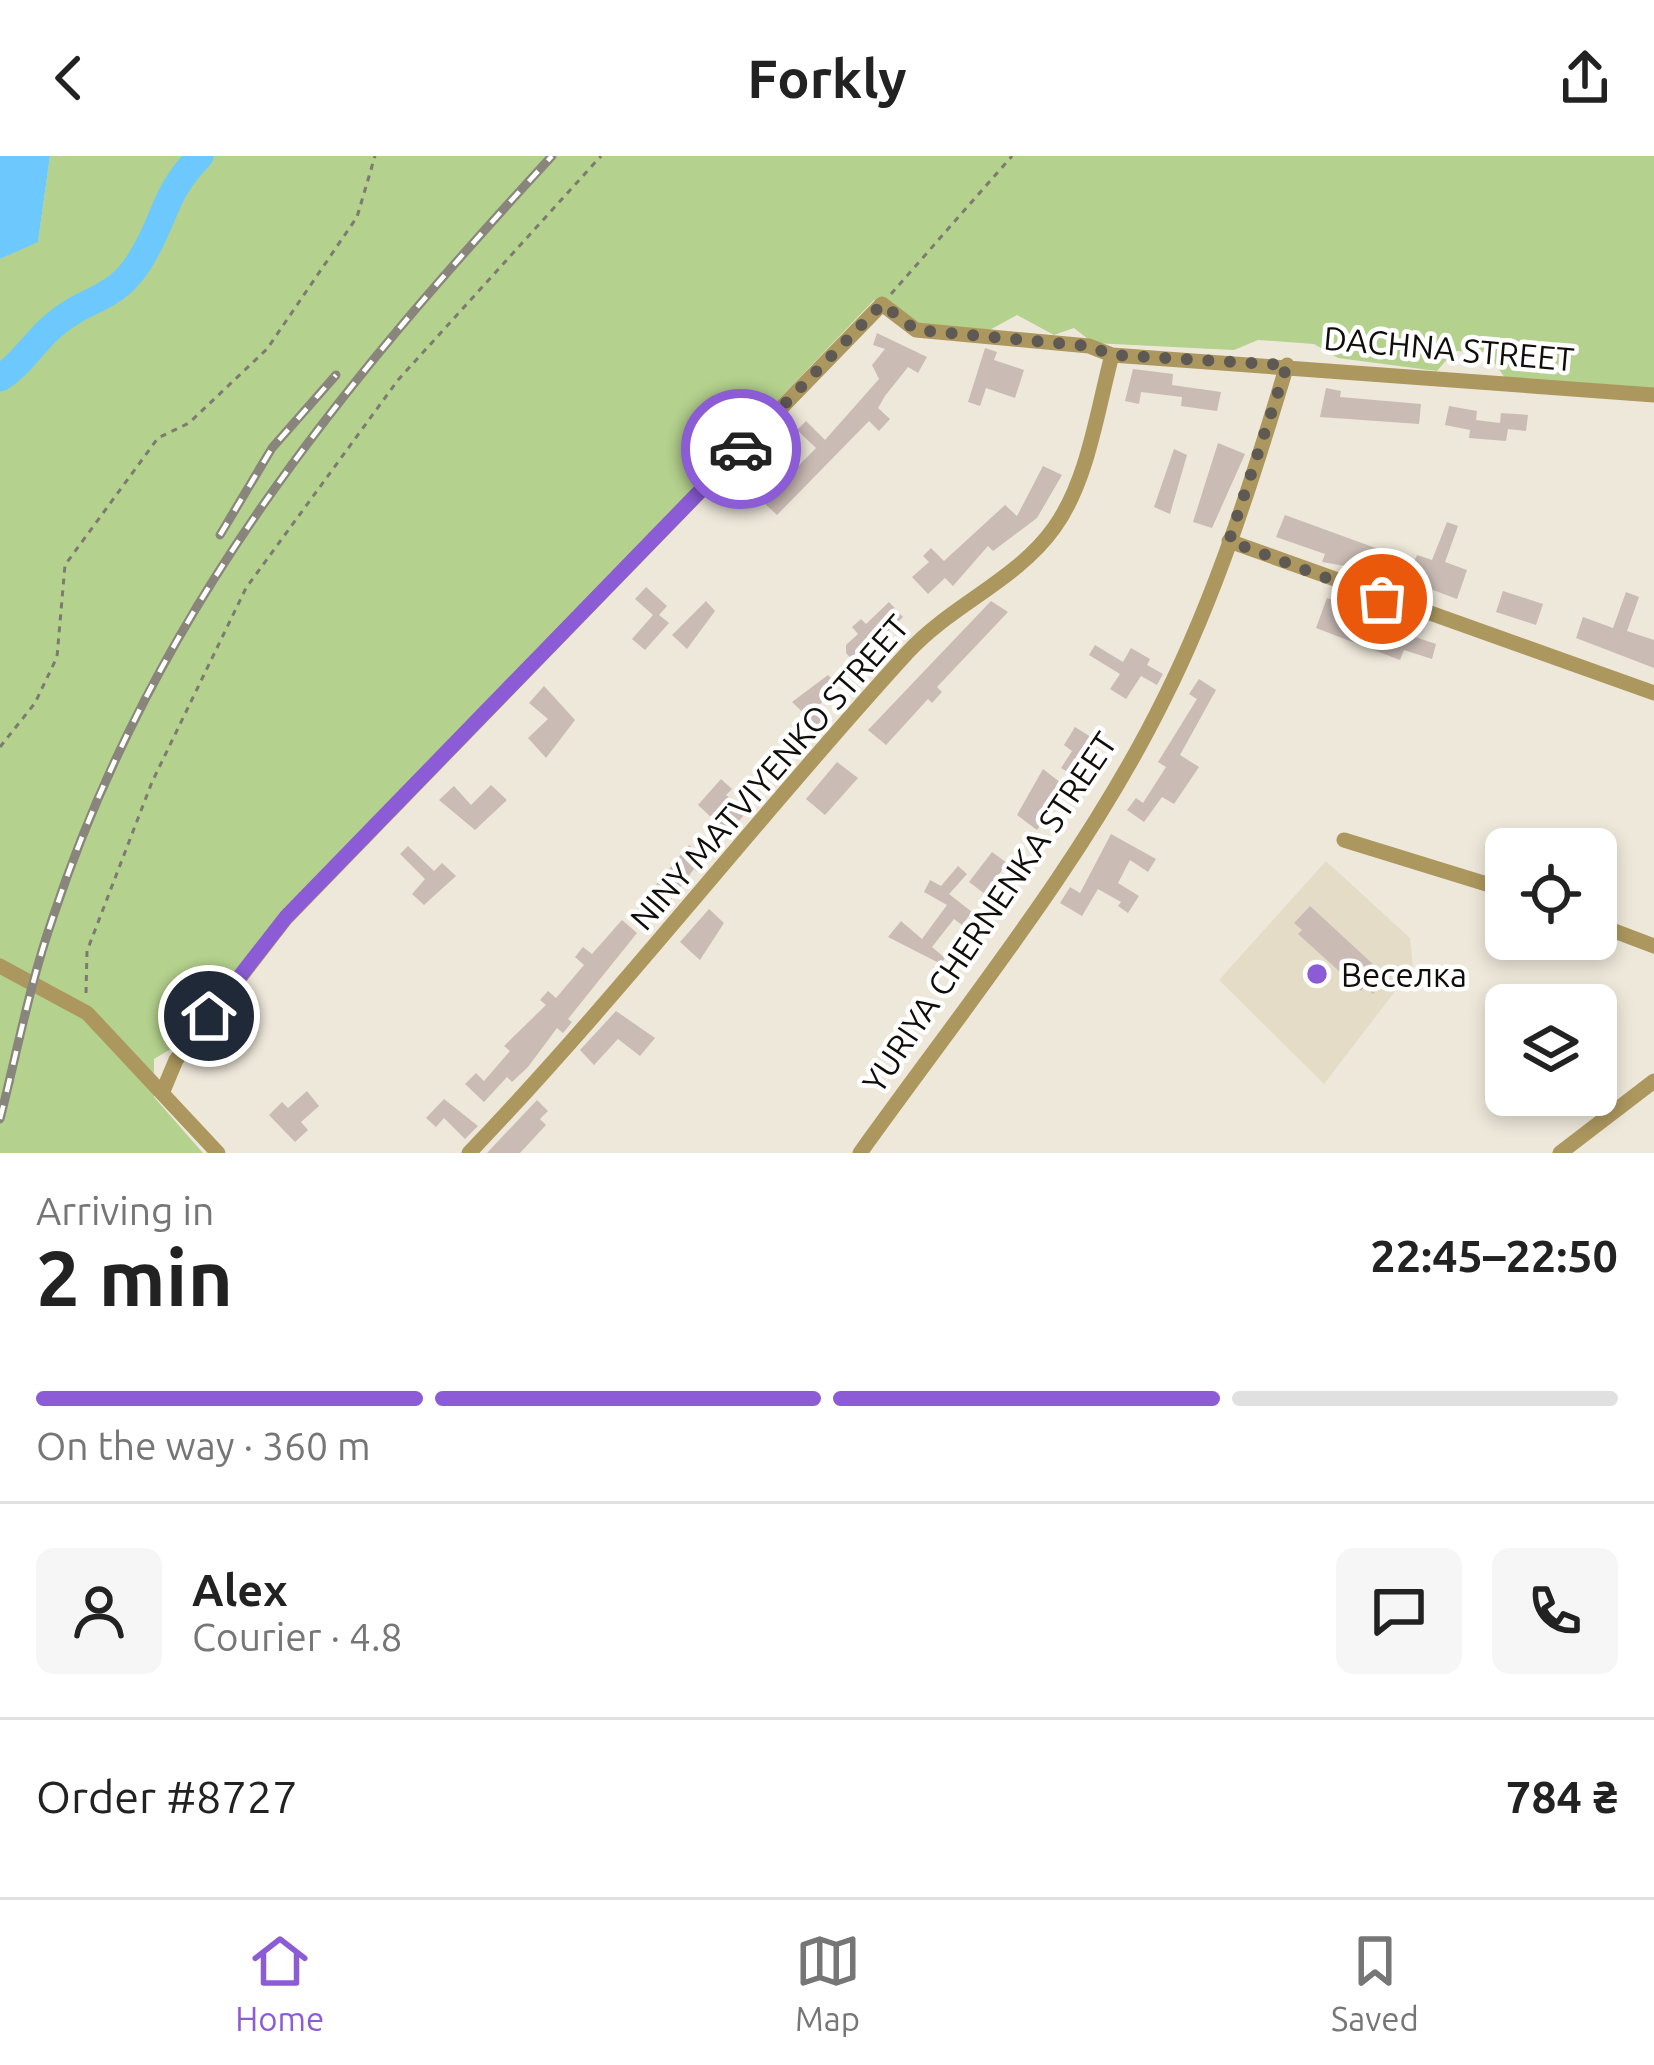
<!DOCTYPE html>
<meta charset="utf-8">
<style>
:root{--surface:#fff;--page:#f6f6f6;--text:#222;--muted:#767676;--line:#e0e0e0;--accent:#8b5cd5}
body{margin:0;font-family:Ubuntu,sans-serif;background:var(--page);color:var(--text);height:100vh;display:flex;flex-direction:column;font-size:45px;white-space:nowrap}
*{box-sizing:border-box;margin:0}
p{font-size:39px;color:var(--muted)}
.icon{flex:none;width:66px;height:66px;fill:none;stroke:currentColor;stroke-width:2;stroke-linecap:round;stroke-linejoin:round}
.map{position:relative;height:997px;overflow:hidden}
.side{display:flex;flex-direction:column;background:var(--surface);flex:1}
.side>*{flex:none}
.fabs{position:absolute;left:1485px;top:672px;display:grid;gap:24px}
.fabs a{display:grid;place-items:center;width:132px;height:132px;border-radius:18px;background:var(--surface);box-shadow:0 6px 18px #0003;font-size:60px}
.pin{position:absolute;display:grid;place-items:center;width:102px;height:102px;color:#fff;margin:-51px;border:6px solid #fff;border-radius:50%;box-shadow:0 3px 12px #0007}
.courier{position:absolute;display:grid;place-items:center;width:120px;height:120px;margin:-60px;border:9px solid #8b5cd5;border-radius:50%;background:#fff;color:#222;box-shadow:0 3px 15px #0007}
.head em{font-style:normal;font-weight:700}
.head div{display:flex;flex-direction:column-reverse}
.head{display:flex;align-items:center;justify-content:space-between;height:204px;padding:0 36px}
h1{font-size:78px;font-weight:700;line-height:90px}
.bar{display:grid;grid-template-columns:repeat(4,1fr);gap:18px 12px;align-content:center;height:144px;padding:0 36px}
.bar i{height:15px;border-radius:9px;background:var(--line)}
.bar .selected{background:var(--accent)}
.bar p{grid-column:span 4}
.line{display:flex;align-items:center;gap:30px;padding:0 36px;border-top:3px solid var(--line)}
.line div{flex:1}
.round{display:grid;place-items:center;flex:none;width:126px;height:126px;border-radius:18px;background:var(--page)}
header{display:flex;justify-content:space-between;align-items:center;height:156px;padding:0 36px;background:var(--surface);font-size:54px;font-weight:700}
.tabs{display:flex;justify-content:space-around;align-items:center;height:168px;border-top:3px solid var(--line);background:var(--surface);font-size:33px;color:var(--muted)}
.tabs a{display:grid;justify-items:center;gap:6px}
.tabs .selected{color:var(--accent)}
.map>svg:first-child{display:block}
.built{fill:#e5dcc8}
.green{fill:#b4d18d}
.water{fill:#6dc8fd}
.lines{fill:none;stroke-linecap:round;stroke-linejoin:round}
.river{stroke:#6dc8fd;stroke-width:27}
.building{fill:#cabbb5}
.path{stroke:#7e7a71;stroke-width:3;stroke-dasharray:6 6;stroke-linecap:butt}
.minor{stroke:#ac975e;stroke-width:15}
.rail-casing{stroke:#89857c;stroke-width:9}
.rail{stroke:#fff;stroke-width:4.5;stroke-dasharray:14;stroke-linecap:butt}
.done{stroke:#5e5a53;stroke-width:12;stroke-dasharray:0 21.6}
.route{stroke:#8b5cd5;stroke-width:15}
.poi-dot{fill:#8b5cd5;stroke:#fff;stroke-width:4.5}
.labels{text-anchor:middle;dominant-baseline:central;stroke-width:9;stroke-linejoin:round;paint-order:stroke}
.street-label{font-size:33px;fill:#100e0a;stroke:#fff}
.poi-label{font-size:33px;fill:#100e0a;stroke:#fff;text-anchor:start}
</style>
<header><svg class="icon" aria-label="back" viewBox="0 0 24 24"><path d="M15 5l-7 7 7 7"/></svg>Forkly<svg class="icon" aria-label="share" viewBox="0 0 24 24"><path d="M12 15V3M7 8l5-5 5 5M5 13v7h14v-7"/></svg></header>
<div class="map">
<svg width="1654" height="997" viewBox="0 0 1654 997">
<rect width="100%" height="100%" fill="#eee8da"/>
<path class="built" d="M1326 705 1410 782 1413 812 1324 928 1219 824Z"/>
<path class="green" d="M50 0H1654V233L1505 222 1487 196 1454 195 1437 215 1338 202 1314 188 1258 184 1234 194 1093 187 1074 172 1054 179 1017 159 986 176 911 167 892 146 874 144 264 780 186 884 154 903V941L203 997H0V103L38 85Z"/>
<path class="water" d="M0 0H50L38 86 0 103Z"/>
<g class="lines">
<path class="river" d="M0 222C21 209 34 186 53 170 89 138 117 148 145 96 167 57 165 36 200 0"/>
</g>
<path class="building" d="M877 177 927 201 918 217 908 211 885 240 878 252 890 263 879 275 869 265 777 359 763 346 816 292 797 274 806 265 825 284 879 223 872 209 885 193 873 189Z
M985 192 997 196 994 204 1024 214 1015 242 986 232 980 250 968 246Z
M1133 213 1173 218 1172 229 1221 236 1217 255 1181 250 1182 241 1141 236 1139 248 1125 245Z
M1326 232 1341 235 1340 241 1421 248 1419 268 1320 261Z
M1449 250 1477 255 1476 264 1500 267 1501 257 1528 259 1526 275 1508 273 1506 285 1469 282 1470 274 1445 269Z
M1218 287 1245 298 1212 372 1193 366Z
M1174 293 1187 299 1170 358 1154 351Z
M1043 310 1062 319 1037 362 993 395 988 390 953 430 945 422 928 438 912 421 929 406 923 400 931 392 944 405 1005 349 1017 360Z
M1285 359 1414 406 1417 399 1432 404 1447 366 1458 370 1445 406 1467 414 1457 443 1390 418 1322 406 1325 398 1276 381Z
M646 431 667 450 659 459 669 467 645 494 632 483 653 459 635 443Z
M1503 435 1543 448 1536 469 1496 456Z
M1626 436 1639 441 1627 475 1654 484V512L1576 482 1583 461 1613 472Z
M1327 442 1338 446 1335 454 1396 477 1400 465 1413 469 1409 479 1436 488 1432 503 1404 494 1400 504 1316 472Z
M706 445 715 455 687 493 672 479Z
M991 445 1008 456 937 531 942 536 932 547 928 543 886 589 868 574Z
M889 446 903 461 880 483 891 495 882 503 874 494 857 509 846 497V489L858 478 852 471 861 463 866 468Z
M1095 489 1123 506 1131 492 1150 503 1147 509 1163 518 1157 529 1141 520 1126 543 1110 533 1120 518 1089 499Z
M828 519 839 530 819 549 829 559 817 570 792 546Z
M1199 523 1216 534 1180 599 1199 611 1174 648 1162 641 1144 666 1127 654 1136 642 1143 647 1166 611 1158 606 1197 543 1189 538Z
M544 530 575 564 546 602 528 582 548 563 529 547Z
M1075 571 1094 583 1079 608 1089 614 1082 625 1061 612 1072 595 1064 589Z
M837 606 858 622 825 659 806 643Z
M1043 613 1061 627 1038 658 1045 663 1037 674 1017 659Z
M721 623 732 633 726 639 746 657 728 677 698 649Z
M491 629 507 644 475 674 439 644 454 630 471 649Z
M1111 678 1156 703 1148 716 1130 704 1118 727 1139 740 1128 757 1118 750 1121 746 1098 733 1082 760 1060 747 1070 731 1080 737Z
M689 689 707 704 697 716 694 713 654 766 637 752Z
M408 690 434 715 442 707 456 720 424 749 412 738 425 723 400 698Z
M992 696 1007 707 985 738 969 726Z
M958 710 967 718 949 738 972 756 962 769 954 763 932 791 945 802 941 808 888 781 901 765 922 783 947 749 924 736 930 724 941 730Z
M1310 750 1388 822 1373 838 1365 830 1361 835 1298 778 1302 774 1294 767Z
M709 753 724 767 700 804 680 786Z
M622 764 637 777 568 863 572 866 563 877 557 872 528 911 512 926 507 921 484 946 465 928 476 917 484 925 510 895 504 890 546 849 540 844 548 835 556 842 584 809 575 801 583 791 592 798Z
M616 855 655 882 640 900 618 883 594 909 580 894Z
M307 935 319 950 301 966 308 974 295 986 269 959 282 946 288 952Z
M444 943 478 970 465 983 444 962 436 971 426 962Z
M537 944 548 955 540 963 546 969 520 997H487Z"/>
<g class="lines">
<path class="path" d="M891 138 1012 0
M0 591 35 547 57 501 65 409 158 282 189 267 267 193 357 61 375 0
M86 837 87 795 152 626 246 432 398 224 601 0"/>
<path class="minor" d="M1229 385 1654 537
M1344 684 1506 734
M1596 768 1654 790
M0 810 87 857 218 997
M163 935 176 904 286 762 882 148 916 174 1089 190 1112 199 1654 239
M469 997C623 836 758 660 908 496 951 449 1017 424 1054 372 1088 325 1097 255 1112 199
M860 997C965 850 1084 705 1164 543 1217 437 1253 322 1287 209
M1560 997 1654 925"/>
<defs>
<path id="rail" d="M220 379 272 292 336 219
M0 963C17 896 30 827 53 761 154 456 338 232 552 0"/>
</defs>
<use href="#rail" class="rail-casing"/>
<use href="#rail" class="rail"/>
</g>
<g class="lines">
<path class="done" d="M741 293 882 148 916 174 1089 190 1112 199 1287 209 1229 385 1382 443"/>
<path class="route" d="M209 860 286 761 741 293"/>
</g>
<circle class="poi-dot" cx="1317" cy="818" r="12"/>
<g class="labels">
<g class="street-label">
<text transform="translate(1449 192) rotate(5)">DACHNA STREET</text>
<text transform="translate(769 616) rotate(-49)">NINY MATVIYENKO STREET</text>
<text transform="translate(989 756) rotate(-56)">YURIYA CHERNENKA STREET</text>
</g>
<g class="poi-label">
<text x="1341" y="818">Веселка</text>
</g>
</g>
</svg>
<div class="fabs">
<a><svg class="icon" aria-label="locate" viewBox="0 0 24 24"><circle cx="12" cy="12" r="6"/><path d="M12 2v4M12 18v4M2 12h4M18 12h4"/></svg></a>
<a><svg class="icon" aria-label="layers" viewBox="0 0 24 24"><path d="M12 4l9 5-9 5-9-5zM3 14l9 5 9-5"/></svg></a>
</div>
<div class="pin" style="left:1382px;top:443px;background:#ea580c"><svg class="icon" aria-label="bag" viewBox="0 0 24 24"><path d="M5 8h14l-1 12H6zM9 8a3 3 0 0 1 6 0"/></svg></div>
<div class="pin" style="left:209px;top:860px;background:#1f2937"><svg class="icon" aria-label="home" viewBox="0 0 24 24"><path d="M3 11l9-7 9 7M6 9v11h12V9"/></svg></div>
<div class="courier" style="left:741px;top:293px"><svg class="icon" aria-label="car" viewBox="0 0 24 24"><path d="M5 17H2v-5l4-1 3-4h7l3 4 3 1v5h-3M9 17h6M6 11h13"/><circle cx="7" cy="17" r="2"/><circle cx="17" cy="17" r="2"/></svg></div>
</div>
<section class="side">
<div class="head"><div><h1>2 min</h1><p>Arriving in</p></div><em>22:45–22:50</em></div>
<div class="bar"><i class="selected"></i><i class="selected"></i><i class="selected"></i><i></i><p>On the way · 360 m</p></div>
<div class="line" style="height:216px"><a class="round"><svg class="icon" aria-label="person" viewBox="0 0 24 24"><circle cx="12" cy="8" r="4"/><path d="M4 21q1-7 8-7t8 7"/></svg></a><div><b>Alex</b><p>Courier · 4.8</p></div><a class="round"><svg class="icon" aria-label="chat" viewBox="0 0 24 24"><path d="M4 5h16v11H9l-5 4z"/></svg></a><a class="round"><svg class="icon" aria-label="phone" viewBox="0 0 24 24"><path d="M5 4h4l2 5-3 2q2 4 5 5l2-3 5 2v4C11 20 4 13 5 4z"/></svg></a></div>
<div class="line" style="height:156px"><div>Order #8727</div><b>784 ₴</b></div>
</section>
<nav class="tabs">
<a class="selected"><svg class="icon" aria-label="home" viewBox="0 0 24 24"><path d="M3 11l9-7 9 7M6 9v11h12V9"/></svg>Home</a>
<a><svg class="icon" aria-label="map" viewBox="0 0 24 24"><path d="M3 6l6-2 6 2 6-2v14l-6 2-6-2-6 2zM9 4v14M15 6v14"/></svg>Map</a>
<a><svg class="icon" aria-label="saved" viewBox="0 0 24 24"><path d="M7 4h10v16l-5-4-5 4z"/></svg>Saved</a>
</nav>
